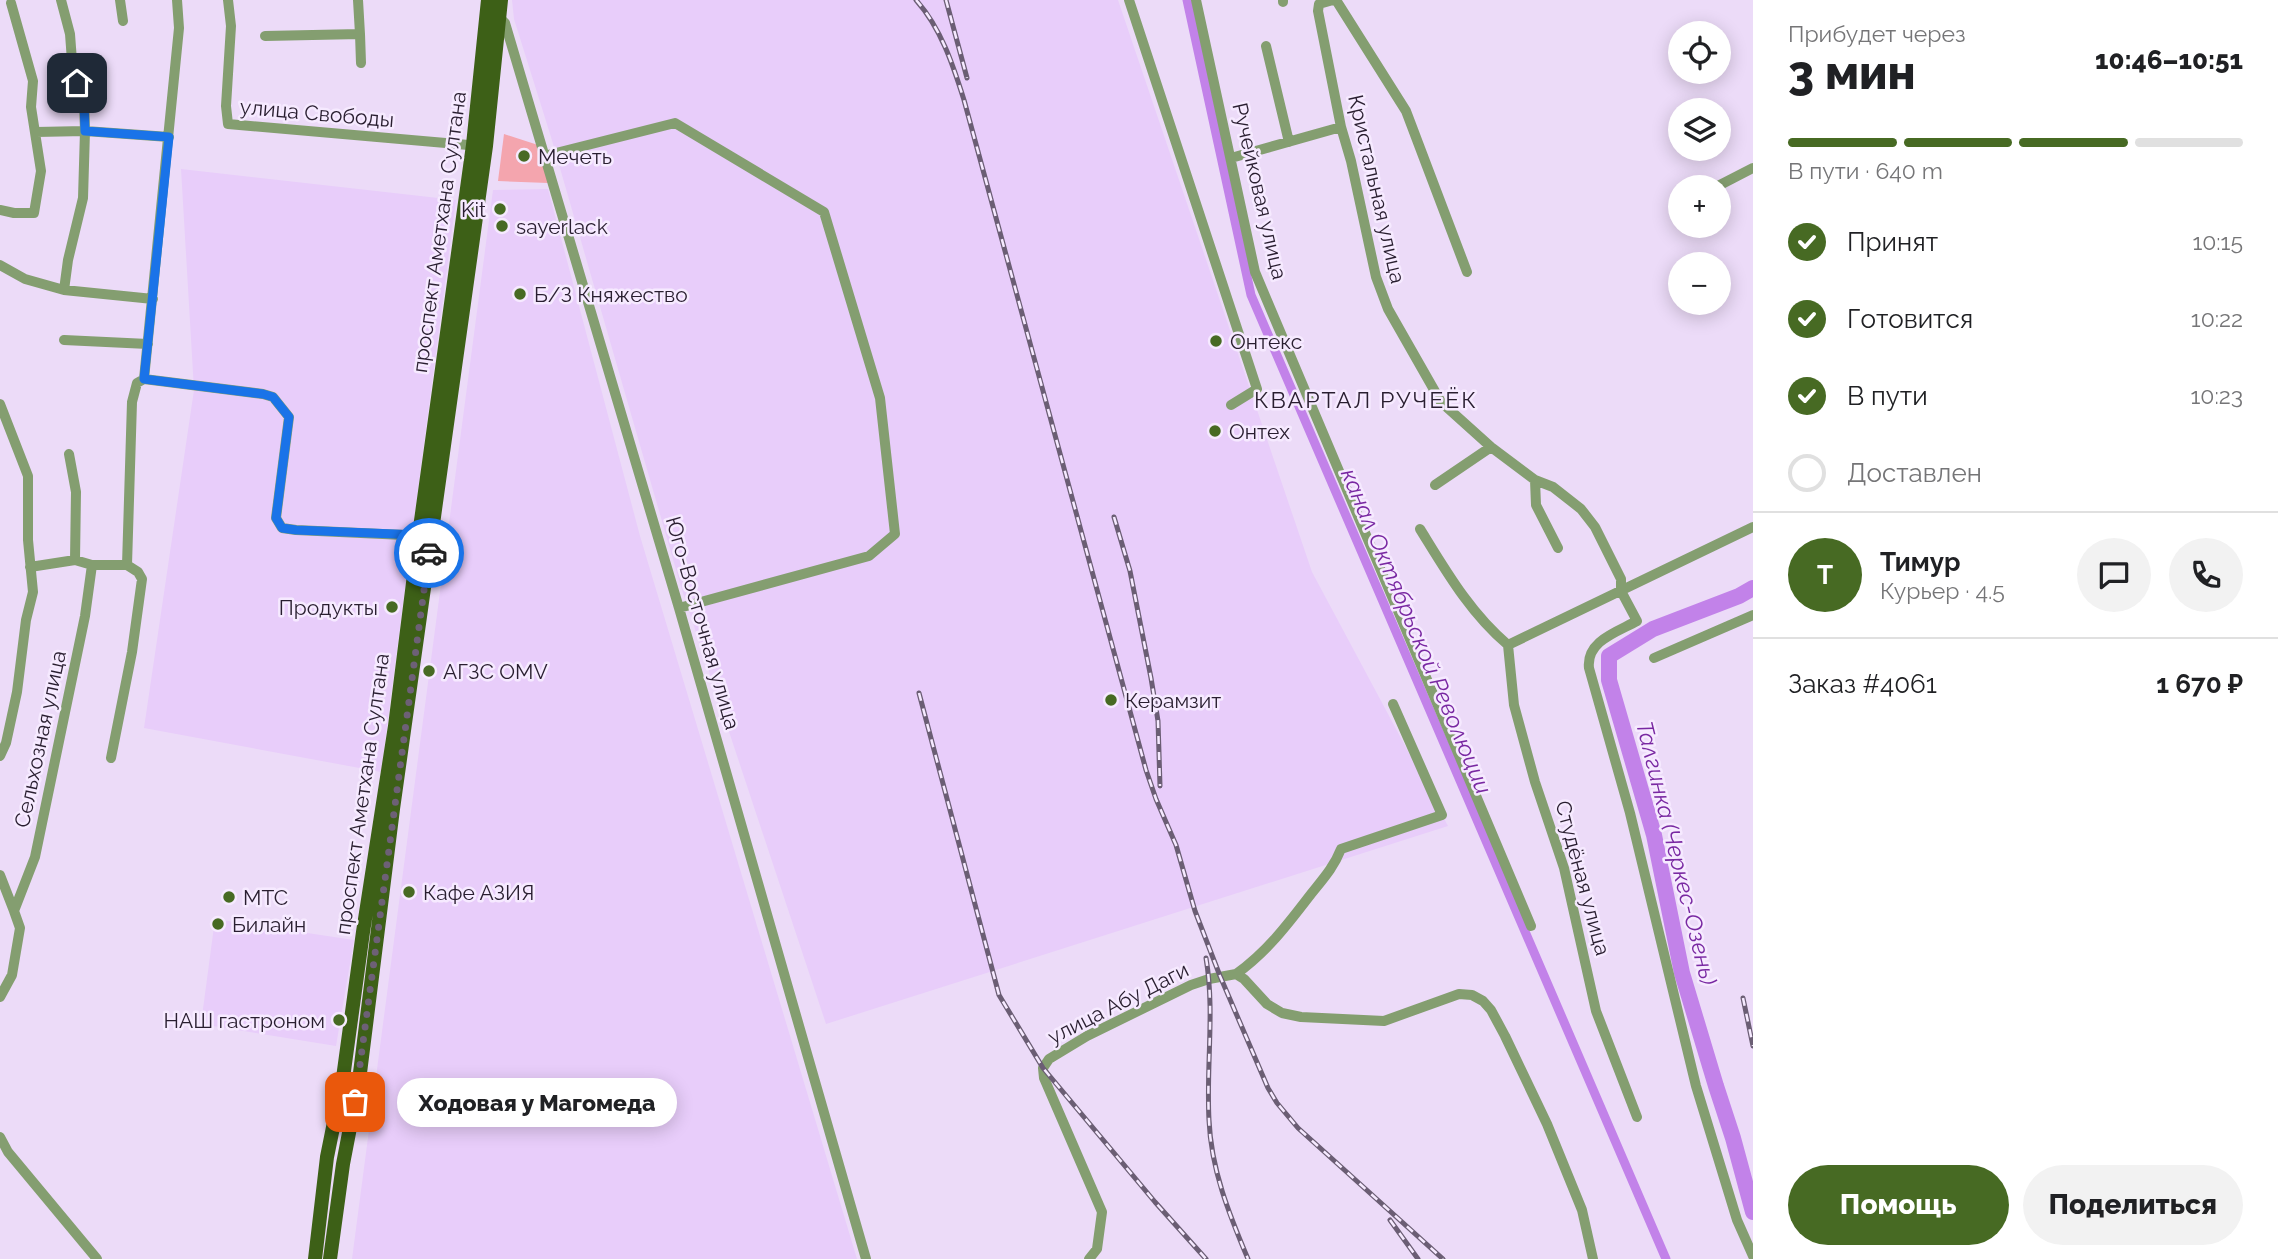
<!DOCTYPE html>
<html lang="ru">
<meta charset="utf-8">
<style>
:root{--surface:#fff;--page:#f2f2f2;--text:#202124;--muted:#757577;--line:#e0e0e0;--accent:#476a23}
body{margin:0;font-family:Raleway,sans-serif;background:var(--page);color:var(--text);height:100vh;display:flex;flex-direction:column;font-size:26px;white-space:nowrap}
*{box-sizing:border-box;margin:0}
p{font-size:23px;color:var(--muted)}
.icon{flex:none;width:38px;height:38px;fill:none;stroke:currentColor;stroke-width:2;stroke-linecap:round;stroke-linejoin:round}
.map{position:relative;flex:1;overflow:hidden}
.drawer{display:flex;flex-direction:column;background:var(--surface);width:525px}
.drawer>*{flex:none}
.controls{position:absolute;left:1668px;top:21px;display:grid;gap:14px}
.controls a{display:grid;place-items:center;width:63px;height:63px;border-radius:50%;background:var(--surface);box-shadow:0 4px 18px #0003;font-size:35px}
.pin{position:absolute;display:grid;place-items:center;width:60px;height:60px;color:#fff;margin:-30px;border-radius:14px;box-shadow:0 4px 10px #0006}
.courier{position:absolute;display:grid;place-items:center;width:70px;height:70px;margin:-35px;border:5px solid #1a73e8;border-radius:50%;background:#fff;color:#222;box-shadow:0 2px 9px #0007}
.bubble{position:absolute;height:49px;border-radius:24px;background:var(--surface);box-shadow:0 4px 18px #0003;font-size:23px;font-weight:800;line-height:49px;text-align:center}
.head em{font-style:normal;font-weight:800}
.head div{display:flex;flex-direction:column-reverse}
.head{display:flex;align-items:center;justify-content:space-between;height:119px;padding:0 35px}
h1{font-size:46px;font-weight:800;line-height:52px}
.bar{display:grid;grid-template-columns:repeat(4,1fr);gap:10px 7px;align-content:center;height:84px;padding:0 35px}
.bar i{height:9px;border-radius:5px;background:var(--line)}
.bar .active{background:var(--accent)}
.bar p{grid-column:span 4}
.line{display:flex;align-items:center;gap:18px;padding:0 35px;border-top:2px solid var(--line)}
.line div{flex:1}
.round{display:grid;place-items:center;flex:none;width:74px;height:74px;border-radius:37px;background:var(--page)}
ol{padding:0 35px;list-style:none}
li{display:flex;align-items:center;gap:21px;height:77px}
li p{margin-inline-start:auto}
li .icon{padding:7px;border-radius:50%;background:var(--accent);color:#fff;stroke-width:4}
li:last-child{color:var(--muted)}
li i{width:38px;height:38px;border:4px solid var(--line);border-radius:50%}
.cta{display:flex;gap:14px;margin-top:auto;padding:14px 35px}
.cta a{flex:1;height:80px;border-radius:42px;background:var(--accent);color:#fff;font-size:28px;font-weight:800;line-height:80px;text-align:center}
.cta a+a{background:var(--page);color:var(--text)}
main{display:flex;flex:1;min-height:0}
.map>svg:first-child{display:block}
.built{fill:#e8cdfa}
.green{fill:#f4a5ae}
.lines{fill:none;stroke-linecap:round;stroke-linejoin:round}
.canal{stroke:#c282e9;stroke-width:9}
.river{stroke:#c282e9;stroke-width:16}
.minor{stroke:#849e70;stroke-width:10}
.major{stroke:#3d6017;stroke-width:14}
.rail-casing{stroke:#6b5e74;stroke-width:5}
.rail{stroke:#f6eaff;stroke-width:2.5;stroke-dasharray:8;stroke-linecap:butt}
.done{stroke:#6d6076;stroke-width:7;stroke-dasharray:0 12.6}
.route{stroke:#1a73e8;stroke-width:9}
.poi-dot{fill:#476a23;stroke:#f6eaff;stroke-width:2.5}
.labels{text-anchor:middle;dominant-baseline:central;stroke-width:5;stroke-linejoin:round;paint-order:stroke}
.street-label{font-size:21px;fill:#291e30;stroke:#f6eaff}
.poi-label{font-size:21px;fill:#291e30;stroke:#f6eaff;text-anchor:start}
.neighbourhood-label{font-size:23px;letter-spacing:2px;fill:#291e30;stroke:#f6eaff}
.water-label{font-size:23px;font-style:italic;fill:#7928a2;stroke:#f6eaff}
</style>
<main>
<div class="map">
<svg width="1753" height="1259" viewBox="0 0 1753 1259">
<rect width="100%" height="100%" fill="#ecdbf8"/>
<path class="built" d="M512 0H1118L1312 572 1448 826 826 1024 681 587 551 137 514 19Z
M181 169 456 200 381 772 144 728 194 390Z
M548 189 640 536 857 1259H352L493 190Z
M215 919 354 940 336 1046 201 1024Z"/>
<path class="green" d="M504 134 538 145 548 183 498 181Z"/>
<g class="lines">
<path class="canal" d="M1187 0 1251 295 1666 1259"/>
<path class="river" d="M1753 588 1739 596 1653 629 1609 656V680L1654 835 1682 973 1716 1086 1733 1138 1753 1212"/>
<path class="minor" d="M61 0 70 34 73 74 84 101 85 131 83 198 68 260 64 290
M120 0 123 21
M228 0 231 26 226 106 228 124 480 146
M1129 0 1257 389 1231 405
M1196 0 1255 272 1531 926
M1283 0V2
M1333 0 1319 4 1318 11 1341 127 1351 161 1376 277 1388 309 1441 402 1491 447 1535 480 1553 487 1581 509 1595 527 1621 579V591L1637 621C1617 632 1586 641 1589 668L1630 813 1696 1086 1737 1220 1753 1256
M1336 0 1406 111 1467 272
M497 15 505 23 679 608 866 1259
M360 34 361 63
M265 36 360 34 358 0
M1266 46 1289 142
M36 132 85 131 169 137
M544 156 675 123 824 212 880 398 895 534 869 556 679 608
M1231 158 1341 127
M1716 187 1753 168
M0 210 14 213H34L41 171 31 107 33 81 11 3
M0 265 25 279 64 290 153 299
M64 340 148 344
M144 379 263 394 273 397 289 417 276 518 282 528 296 530 426 536
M0 404 28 476V540L33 592 26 620 17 692 6 743 0 756
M69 454 76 492 75 560
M1535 480 1536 505 1558 548
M1435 485 1491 447
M1420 529C1446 571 1470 613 1508 645L1514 705 1535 782 1564 868 1596 1011 1637 1117
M127 565 132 402 137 383 144 379 179 28 177 0
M30 567 75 560 92 565H127L138 572 142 579 132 652 111 758
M1508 645 1753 527
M1654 658 1753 615
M0 875 14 911
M1236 974C1267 952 1288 924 1311 894 1323 879 1334 867 1341 849L1442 815 1393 704
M0 997 12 975 20 928 14 911 35 857 85 616 92 565
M0 1137 8 1152 97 1259
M1089 1259 1097 1249 1102 1212 1044 1078 1043 1068 1049 1059 1087 1036 1191 985 1209 979 1236 974 1244 979 1267 1004 1282 1013 1301 1017 1384 1021 1459 994 1472 995 1483 1001 1491 1010 1505 1036 1547 1124 1582 1210 1593 1259"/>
<path class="major" d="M315 1259 327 1157 343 1078 363 932 395 726 419 535 473 145 488 0
M330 1259 343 1164 359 1081 393 809 486 146 501 0"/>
<defs>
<path id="rail" d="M916 0C941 28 953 65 964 100L1146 770 1156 799 1176 845 1195 911 1220 976 1268 1088 1277 1103 1298 1128 1443 1259
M946 0 967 78
M1114 517 1130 571 1151 678 1158 721 1160 786
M919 693 999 995 1043 1068 1155 1202 1206 1259
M1206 958C1215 1011 1206 1066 1209 1120 1211 1169 1229 1214 1248 1259
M1743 998 1753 1046
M1390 1220 1418 1259"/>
</defs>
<use href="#rail" class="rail-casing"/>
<use href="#rail" class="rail"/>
</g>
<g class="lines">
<path class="done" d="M355 1102 429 553"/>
<path class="route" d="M77 83 84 101 85 131 169 137 144 379 263 394 273 397 289 417 276 518 282 528 296 530 419 535 431 537 429 553"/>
</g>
<g class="poi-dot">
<circle cx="524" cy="156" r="7"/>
<circle cx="500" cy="209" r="7"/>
<circle cx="502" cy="226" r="7"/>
<circle cx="520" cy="294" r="7"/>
<circle cx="1216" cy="341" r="7"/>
<circle cx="1215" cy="431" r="7"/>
<circle cx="392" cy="607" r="7"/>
<circle cx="429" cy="671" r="7"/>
<circle cx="1111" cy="700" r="7"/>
<circle cx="409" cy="892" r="7"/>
<circle cx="229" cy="897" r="7"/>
<circle cx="218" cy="924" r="7"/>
<circle cx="339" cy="1020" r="7"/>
</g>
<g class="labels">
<g class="street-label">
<text transform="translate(317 113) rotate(5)">улица Свободы</text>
<text transform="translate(1377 189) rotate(77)">Кристальная улица</text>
<text transform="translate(1260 191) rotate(77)">Ручейковая улица</text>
<text transform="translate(439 232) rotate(-82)">проспект Аметхана Султана</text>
<text transform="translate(703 623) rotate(74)">Юго-Восточная улица</text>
<text transform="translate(40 739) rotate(-78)">Сельхозная улица</text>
<text transform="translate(362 794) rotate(-82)">проспект Аметхана Султана</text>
<text transform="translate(1583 878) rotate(75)">Студёная улица</text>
<text transform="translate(1118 1003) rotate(-27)">улица Абу Даги</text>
</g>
<g class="poi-label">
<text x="538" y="156">Мечеть</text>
<text x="486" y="209" text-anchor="end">Kit</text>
<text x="516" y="226">sayerlack</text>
<text x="534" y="294">Б/З Княжество</text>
<text x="1230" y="341">Онтекс</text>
<text x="1229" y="431">Онтех</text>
<text x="378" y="607" text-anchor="end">Продукты</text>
<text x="443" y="671">АГЗС OMV</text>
<text x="1125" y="700">Керамзит</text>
<text x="423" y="892">Кафе АЗИЯ</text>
<text x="243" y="897">МТС</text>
<text x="232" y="924">Билайн</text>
<text x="325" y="1020" text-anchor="end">НАШ гастроном</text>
</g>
<g class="neighbourhood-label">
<text x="1366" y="399">КВАРТАЛ РУЧЕЁК</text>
</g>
<g class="water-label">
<text transform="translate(1417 631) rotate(67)">канал Октябрьской Революции</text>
<text transform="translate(1677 853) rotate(76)">Талгинка (Черкес-Озень)</text>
</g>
</g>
</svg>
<div class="controls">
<a><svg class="icon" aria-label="locate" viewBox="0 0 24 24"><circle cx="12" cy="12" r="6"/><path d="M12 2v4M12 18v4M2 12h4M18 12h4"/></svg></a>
<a><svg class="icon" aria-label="layers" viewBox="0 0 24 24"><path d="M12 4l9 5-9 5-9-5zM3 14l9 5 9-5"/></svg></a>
<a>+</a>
<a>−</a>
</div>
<div class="pin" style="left:355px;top:1102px;background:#ea580c"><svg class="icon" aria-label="bag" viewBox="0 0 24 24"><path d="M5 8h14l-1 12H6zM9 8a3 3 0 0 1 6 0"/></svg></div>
<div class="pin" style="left:77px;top:83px;background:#1f2937"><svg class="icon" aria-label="home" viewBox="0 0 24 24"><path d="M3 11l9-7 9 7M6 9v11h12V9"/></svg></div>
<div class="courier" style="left:429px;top:553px"><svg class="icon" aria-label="car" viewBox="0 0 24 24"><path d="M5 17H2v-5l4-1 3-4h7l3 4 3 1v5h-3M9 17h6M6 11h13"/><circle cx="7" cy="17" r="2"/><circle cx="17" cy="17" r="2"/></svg></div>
<div class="bubble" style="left:397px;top:1078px;width:280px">Ходовая у Магомеда</div>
</div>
<section class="drawer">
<div class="head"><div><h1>3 мин</h1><p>Прибудет через</p></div><em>10:46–10:51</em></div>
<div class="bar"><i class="active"></i><i class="active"></i><i class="active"></i><i></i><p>В пути · 640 m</p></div>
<ol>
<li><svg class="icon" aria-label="check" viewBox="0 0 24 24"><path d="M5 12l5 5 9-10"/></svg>Принят<p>10:15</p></li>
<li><svg class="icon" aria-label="check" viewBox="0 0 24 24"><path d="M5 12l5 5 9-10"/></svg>Готовится<p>10:22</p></li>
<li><svg class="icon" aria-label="check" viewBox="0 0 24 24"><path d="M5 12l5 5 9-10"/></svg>В пути<p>10:23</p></li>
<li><i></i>Доставлен</li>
</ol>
<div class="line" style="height:126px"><b class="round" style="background:var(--accent);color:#fff">Т</b><div><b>Тимур</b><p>Курьер · 4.5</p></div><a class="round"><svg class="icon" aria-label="chat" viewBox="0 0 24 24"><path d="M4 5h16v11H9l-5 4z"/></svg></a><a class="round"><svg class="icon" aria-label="phone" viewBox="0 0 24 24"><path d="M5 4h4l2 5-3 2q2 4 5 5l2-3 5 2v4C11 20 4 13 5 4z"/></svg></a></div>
<div class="line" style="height:91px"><div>Заказ #4061</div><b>1 670 ₽</b></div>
<div class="cta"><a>Помощь</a><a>Поделиться</a></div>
</section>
</main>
